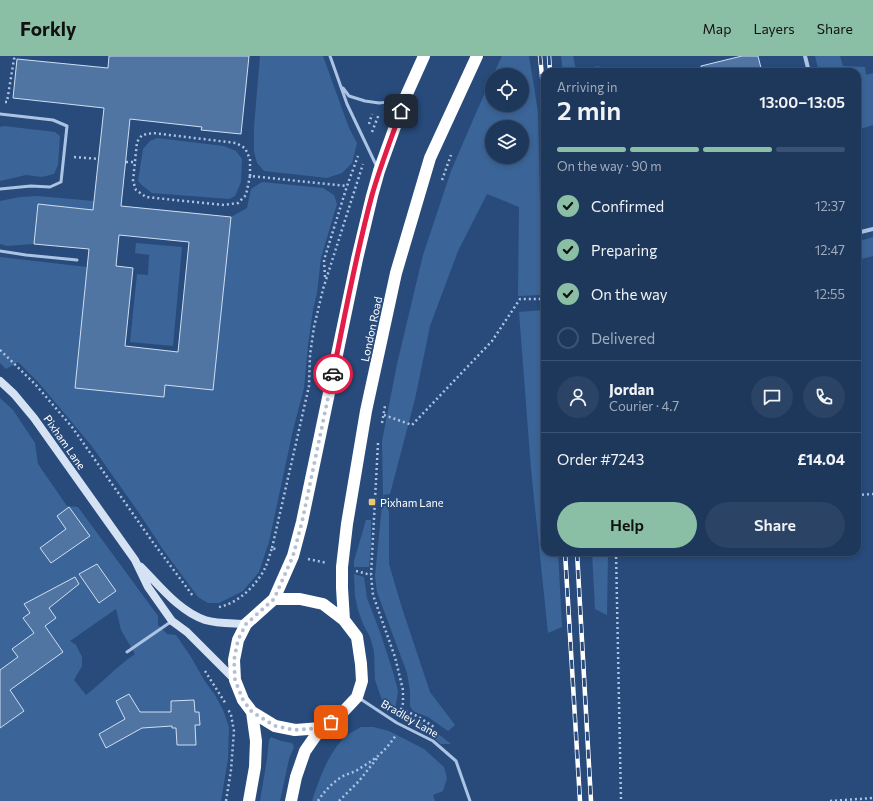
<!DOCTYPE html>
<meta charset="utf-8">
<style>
:root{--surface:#1e385c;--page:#2b4365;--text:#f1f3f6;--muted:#a1acbb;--line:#3c5272;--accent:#8abfa5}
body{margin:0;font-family:Commissioner,sans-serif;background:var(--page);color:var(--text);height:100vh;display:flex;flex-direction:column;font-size:15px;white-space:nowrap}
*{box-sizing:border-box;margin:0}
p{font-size:13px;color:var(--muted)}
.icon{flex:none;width:22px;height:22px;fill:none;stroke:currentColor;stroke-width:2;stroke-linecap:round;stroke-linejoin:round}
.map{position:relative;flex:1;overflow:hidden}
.drawer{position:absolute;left:541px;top:12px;width:320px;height:488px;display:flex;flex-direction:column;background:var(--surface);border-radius:12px;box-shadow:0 2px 6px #0003,0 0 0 1px var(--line)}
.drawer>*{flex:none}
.tools{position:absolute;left:485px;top:12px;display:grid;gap:8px}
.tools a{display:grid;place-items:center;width:44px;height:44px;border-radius:50%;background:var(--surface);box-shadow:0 2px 6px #0003,0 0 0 1px var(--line);font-size:20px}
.pin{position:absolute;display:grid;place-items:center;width:34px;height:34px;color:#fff;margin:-17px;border-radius:8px;box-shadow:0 2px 6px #0006}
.courier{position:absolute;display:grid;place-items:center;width:40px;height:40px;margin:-20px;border:3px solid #e11d48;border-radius:50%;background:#fff;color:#222;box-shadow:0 1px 5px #0007}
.overview em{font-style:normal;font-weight:600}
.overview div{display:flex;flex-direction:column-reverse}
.overview{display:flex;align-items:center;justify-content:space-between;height:68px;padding:0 16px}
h1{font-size:26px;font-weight:600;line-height:30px}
.bar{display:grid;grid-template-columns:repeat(4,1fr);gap:6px 4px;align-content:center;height:48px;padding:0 16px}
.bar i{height:5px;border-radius:3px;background:var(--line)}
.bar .active{background:var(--accent)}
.bar p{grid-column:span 4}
.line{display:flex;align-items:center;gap:10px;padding:0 16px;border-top:1px solid var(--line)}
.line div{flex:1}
.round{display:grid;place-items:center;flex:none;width:42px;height:42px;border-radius:21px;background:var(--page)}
ol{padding:0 16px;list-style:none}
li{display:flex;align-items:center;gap:12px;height:44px}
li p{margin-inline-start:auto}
li .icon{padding:4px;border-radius:50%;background:var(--accent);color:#111;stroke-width:4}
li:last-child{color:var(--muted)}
li i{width:22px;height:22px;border:2px solid var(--line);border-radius:50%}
.primary-button{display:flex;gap:8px;margin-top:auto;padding:8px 16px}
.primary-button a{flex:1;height:46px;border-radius:24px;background:var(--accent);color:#111;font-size:16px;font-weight:600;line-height:46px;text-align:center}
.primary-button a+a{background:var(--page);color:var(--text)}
header{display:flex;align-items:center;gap:24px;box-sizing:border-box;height:56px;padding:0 20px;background:var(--accent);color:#111}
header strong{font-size:19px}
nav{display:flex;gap:22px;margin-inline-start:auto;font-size:14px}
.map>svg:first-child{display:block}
.green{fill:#3b6598;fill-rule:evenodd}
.building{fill:#5075a3;stroke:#cedff3;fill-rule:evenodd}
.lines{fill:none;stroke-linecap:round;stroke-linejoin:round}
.path{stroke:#acc4e4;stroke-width:2.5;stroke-dasharray:2 3;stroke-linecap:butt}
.lane{stroke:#acc4e4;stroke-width:3}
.street{stroke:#acc4e4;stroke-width:4}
.secondary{stroke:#d4e2f4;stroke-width:8}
.highway{stroke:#fff;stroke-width:12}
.rail-casing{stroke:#fff;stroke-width:4.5}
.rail{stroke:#284b7b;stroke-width:3;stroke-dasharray:9;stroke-linecap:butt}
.done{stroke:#b4c0d1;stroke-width:4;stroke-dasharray:0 7.2}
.route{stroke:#e11d48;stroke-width:5}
.poi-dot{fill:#ebc972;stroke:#284b7b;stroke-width:1.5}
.labels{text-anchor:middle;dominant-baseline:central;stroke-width:3.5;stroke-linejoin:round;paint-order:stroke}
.street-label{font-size:11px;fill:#fff;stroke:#284b7b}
.poi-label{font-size:11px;fill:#fff;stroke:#284b7b;text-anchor:start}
</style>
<header>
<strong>Forkly</strong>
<nav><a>Map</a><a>Layers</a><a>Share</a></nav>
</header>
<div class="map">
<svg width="873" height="745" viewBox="0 0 873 745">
<rect width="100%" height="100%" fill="#284b7b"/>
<path class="green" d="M260 0H323L349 72 357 87 352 107 342 117 327 122 264 115 257 107 254 95V71Z
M502 0H529L538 56 542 239 518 240 519 151 487 138 458 195 430 270 415 343 390 438 383 439 389 456V508L402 552 430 636 455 669 448 675 428 661 413 655 410 650V635L407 617 377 536 375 520 383 439 382 385 397 308 423 199 451 115 476 57 492 21V49H522V19H493ZM492 71H522V101H492Z
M561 0H573L576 14 599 10 600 16H563Z
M815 0H840L843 10 865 11 866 19 873 17V69L857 74V16H819Z
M4 70 55 76 60 80 58 109 54 118 42 121 26 119 0 125V71Z
M157 82 224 90 236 95 242 103 241 126 235 140 229 143 152 137 143 130 138 125 143 93 150 85Z
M262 126 323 132 334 139 337 148 321 202 317 237 313 254 308 289 304 332 293 374 269 486 259 516 243 535 219 547H208L198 541 164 495 137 454 91 389 38 326 18 306 6 313 0 307V201L87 211 75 332 164 341 165 329 213 334 231 161 247 152 251 133Z
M38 140 94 145V154L38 148 34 188 7 190 0 188V145L20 141Z
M873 181V200L857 204V186Z
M136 187 182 191 173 290 130 286 137 218 148 219 149 199 135 197Z
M544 254 545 270V496H558L562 571 548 577 531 413 519 256Z
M0 342 13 354 35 387 38 408 67 450 78 451 158 560V569L167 578 176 579 191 601 204 624 215 639 223 654 229 671 228 703 221 745H0ZM116 553 121 574 135 598C117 610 103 626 86 639L74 624 82 610V601L76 589 70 585Z
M366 464H371V489L369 511H354V505Z
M592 496H608L607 559 595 553Z
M354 518 364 521 367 542 380 576 393 616 398 635 395 655 382 644 375 624 374 595 370 581 363 568 358 554 355 540Z
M406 659C423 665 437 677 451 688H441L423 673 404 663Z
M361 671H373L389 675 424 693 444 711 447 722 443 735 433 739 435 745H312C319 724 328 697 345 681 349 677 356 674 361 671Z
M271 681 281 685 292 687 294 691 289 703 280 745H260L267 703 269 684Z"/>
<path class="building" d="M109 0H249L241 78 201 74 202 71 130 63 121 150 231 161 213 334 165 329 164 341 75 332 89 193 34 188 38 148 93 154 104 52 13 42 17 3 108 12ZM119 179 189 186 178 296 125 290 133 212 116 210Z
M742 0H758L762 16H701V10Z
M69 451 90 480 51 507 40 492 66 473 57 460Z
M97 508 116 535 99 547 79 518Z
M75 521 79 528 49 552 56 562 45 570 63 596 10 634 24 655 0 672V614L18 601 12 593 34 577 23 562 30 557 24 548Z
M129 638 140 656H171V645L194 644 195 656H199L200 669H195L196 689H177L176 672H172V670L142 672 106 692 99 678 125 663 116 645Z"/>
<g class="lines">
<path class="path" d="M5 46H7L14 3 16 0
M369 68 372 58
M372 76 379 58
M74 101 99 103
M126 106H135
M250 120V103L245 92 236 87 153 77 142 79 137 86 133 125 136 134 146 141 224 149 238 147 246 139 250 120 347 130
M442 124 451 99
M325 221 324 204 347 130 358 100
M0 294 35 328 72 371 152 485 193 540
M384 359 412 369 492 285 520 243H545
M382 367 385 350
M378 387 371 519 373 539 395 601 403 634V647L400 657
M857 439 873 438
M272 492 309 330 310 299 314 271 323 233 363 108
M616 496 621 745
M308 503 327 507
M356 515 371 519
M219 551C237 548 257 529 265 512 268 506 270 498 272 492L278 494
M205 615 226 648
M401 653 417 660 434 671
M226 745 231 714 234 675 231 659 228 653
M318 745C325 734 334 725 345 719 351 717 357 715 362 711 376 703 387 693 396 679
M339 745 359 725 378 701
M830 745 873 742"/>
<path class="lane" d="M330 0 347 48 377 111
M343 32 349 40 365 45 379 47 388 46 402 42
M0 58 53 64 67 70 61 126 50 131 31 130 0 133
M0 195 26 199 77 204
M127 596 172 565
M359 642 397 667 433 685 456 705 470 745"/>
<path class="street" d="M805 0 809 16
M857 177 873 173"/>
<path class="secondary" d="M0 325 14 338 34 362 135 504 148 531 172 565 187 576 235 624
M141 511C160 530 179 555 205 564 218 568 232 567 246 568"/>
<path class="highway" d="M274 543 293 500 302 466 357 203 372 140 379 115 406 40 424 0
M274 543H300L323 548 344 564 357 581 361 608 362 625 357 641 342 657 331 667 321 672 295 674 275 670 252 656 243 644 235 624 234 604 238 584 246 568Z
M344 564 342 532V511L347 468 366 355 396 217 430 102 477 0
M249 745 255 711 256 685 252 656
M291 745 296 721 305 695 321 672"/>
<defs>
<path id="rail" d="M540 0 545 51
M549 0 550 16
M565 496 580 745
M577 496 591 745"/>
</defs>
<use href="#rail" class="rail-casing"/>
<use href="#rail" class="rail"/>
</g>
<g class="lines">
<path class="done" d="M331 666 321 672 295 674 275 670 252 656 243 644 235 624 234 604 238 584 246 568 274 543 293 500 302 466 333 318"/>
<path class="route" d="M333 318C345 258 356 198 372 139 380 111 391 83 401 55"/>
</g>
<rect class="poi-dot" x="368" y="442" width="8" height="8" rx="2"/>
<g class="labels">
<g class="street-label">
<text transform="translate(371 273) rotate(-78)">London Road</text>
<text transform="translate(65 386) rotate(55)">Pixham Lane</text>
<text transform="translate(410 662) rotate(30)">Bradley Lane</text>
</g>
<g class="poi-label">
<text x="380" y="446">Pixham Lane</text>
</g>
</g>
</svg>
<div class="tools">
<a><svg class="icon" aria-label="locate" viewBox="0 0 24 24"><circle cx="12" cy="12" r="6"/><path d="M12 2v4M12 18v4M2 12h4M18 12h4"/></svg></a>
<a><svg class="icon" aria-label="layers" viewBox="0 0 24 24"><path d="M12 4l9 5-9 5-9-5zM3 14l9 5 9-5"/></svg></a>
</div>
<div class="pin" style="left:331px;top:666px;background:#ea580c"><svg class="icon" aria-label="bag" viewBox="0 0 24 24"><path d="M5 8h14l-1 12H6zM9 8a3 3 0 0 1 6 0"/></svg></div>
<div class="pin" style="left:401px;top:55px;background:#1f2937"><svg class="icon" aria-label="home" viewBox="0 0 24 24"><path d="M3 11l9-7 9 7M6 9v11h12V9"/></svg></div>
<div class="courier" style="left:333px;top:318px"><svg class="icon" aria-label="car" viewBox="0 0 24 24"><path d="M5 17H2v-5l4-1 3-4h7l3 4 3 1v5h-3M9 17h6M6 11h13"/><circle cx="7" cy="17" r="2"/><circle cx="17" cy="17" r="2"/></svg></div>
<section class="drawer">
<div class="overview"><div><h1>2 min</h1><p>Arriving in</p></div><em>13:00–13:05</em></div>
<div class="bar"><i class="active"></i><i class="active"></i><i class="active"></i><i></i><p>On the way · 90 m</p></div>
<ol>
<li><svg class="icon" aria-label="check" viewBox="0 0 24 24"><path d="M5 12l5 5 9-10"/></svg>Confirmed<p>12:37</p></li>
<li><svg class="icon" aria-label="check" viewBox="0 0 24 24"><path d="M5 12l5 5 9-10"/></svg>Preparing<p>12:47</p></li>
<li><svg class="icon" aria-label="check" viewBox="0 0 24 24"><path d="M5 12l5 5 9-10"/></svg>On the way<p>12:55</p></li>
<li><i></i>Delivered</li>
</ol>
<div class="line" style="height:72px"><a class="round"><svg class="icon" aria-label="person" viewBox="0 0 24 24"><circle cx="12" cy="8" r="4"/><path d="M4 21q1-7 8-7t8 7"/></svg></a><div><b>Jordan</b><p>Courier · 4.7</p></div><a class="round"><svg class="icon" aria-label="chat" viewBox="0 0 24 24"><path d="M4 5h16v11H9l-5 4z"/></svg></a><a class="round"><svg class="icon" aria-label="phone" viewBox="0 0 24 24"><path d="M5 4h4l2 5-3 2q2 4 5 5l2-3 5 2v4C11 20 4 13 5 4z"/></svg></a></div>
<div class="line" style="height:52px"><div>Order #7243</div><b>£14.04</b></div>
<div class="primary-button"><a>Help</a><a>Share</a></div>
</section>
</div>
